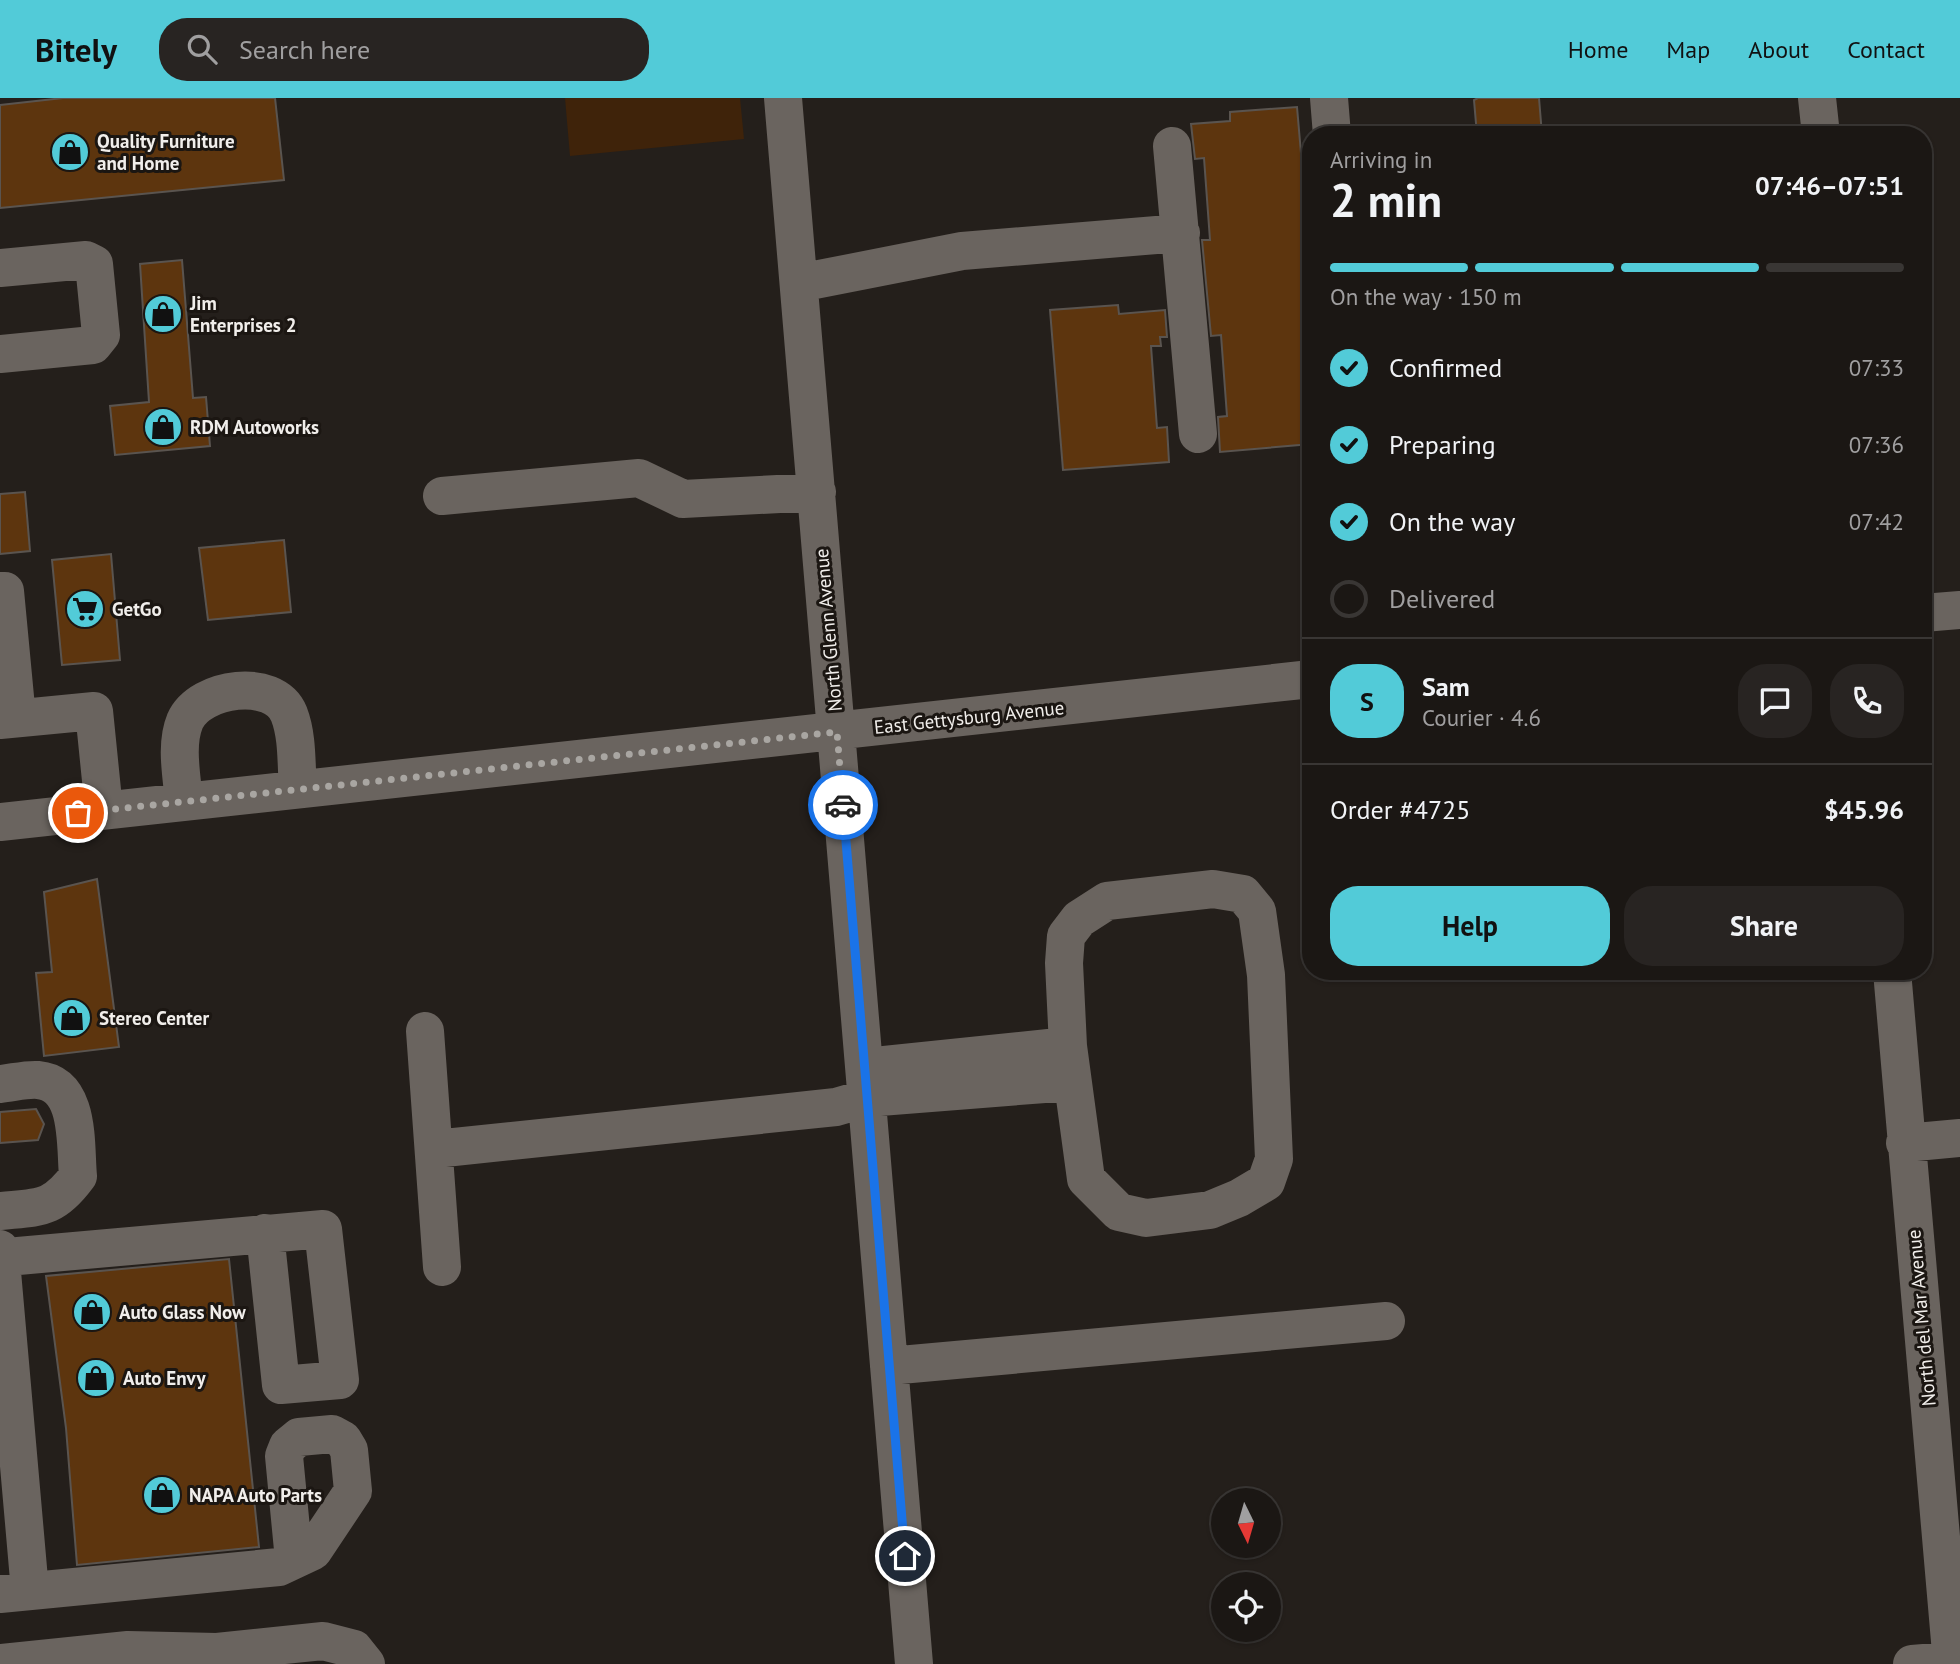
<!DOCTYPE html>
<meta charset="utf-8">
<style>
:root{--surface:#1b1714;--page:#282422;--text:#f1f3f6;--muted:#a09fa0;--line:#393634;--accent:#52cbd8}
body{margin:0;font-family:"PT Sans",sans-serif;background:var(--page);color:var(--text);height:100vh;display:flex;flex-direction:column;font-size:26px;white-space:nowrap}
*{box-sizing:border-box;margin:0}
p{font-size:23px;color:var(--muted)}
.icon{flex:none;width:38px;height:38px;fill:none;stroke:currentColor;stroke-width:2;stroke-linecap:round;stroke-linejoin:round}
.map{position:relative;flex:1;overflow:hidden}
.side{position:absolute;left:1302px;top:28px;width:630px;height:854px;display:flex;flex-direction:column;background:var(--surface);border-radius:28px;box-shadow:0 2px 5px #0004,0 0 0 2px var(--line)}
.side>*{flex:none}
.needle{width:46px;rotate:175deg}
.tools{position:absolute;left:1211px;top:1390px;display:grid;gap:14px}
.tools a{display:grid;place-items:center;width:70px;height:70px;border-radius:50%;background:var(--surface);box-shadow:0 2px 5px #0004,0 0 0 2px var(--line);font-size:35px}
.pin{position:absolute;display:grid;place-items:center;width:60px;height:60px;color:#fff;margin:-30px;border:4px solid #fff;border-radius:50%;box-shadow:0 2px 7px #0007}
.courier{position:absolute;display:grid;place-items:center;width:70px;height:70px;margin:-35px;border:5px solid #1a73e8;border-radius:50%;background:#fff;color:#222;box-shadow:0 2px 9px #0007}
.headline em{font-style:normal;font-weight:700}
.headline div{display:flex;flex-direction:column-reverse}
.headline{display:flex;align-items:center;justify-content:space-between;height:119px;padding:0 28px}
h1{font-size:46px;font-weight:700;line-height:52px}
.bar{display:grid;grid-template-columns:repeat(4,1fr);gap:10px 7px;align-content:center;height:84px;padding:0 28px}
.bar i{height:9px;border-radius:5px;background:var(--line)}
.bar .current{background:var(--accent)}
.bar p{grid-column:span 4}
.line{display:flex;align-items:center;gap:18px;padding:0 28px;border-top:2px solid var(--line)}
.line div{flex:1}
.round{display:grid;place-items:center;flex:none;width:74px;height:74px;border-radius:28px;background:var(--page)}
ol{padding:0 28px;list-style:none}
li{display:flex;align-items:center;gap:21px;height:77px}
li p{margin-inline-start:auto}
li .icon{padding:7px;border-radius:50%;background:var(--accent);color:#111;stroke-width:4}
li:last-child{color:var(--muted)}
li i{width:38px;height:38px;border:4px solid var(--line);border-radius:50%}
.cta{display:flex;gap:14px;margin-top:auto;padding:14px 28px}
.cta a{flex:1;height:80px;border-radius:28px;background:var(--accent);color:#111;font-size:28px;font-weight:700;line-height:80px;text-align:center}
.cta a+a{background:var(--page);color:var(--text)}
header{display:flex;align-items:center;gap:42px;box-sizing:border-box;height:98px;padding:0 35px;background:var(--accent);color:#111}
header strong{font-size:33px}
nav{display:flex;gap:38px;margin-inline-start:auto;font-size:24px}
.search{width:490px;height:63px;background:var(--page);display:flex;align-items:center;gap:18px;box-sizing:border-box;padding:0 24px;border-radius:28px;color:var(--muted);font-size:26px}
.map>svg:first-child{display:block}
.green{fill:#3f230a}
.building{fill:#5d350e;stroke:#5a544f;stroke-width:2}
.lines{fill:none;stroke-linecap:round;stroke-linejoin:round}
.minor{stroke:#6a645f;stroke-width:38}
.done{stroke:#a9a6a2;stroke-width:7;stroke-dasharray:0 12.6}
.route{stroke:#1a73e8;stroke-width:9}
.labels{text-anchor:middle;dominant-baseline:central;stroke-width:6;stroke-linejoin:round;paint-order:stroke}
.poi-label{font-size:19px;font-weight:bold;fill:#f1eeeb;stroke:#1b1612;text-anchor:start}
.street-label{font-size:19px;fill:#f1eeeb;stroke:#1b1612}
</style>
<header>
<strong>Bitely</strong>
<div class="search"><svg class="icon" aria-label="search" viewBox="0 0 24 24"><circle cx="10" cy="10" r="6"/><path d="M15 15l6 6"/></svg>Search here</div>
<nav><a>Home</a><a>Map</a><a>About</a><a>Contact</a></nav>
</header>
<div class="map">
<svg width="1960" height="1566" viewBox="0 0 1960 1566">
<rect width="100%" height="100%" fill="#241f1b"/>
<path class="green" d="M565 0H740L744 41 570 58Z"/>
<path class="building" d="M63 0H275L284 82 0 110V7Z
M1478 0H1539L1542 37H1477L1474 2Z
M1297 9 1311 171V346L1220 354 1218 319 1227 318 1221 237 1211 238 1202 142H1210L1204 60 1195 61 1191 26 1230 23V14Z
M182 162 193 300 206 299 210 348 115 357 110 308 149 304 140 166Z
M1118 207 1119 216 1165 212 1167 239H1160L1161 248H1151L1157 330 1167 329 1169 364 1063 372 1050 212Z
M25 394 30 453 0 456V396Z
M284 442 291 514 208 522 199 450Z
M111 456 120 562 62 567 52 462Z
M97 781 119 949 44 958 36 875 52 874 44 794Z
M36 1011 44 1026 38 1042 0 1045V1014Z
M229 1161 259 1449 77 1467 66 1330 46 1178Z"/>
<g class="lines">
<path class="minor" d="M783 0 914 1566
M1329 0 1332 37
M1817 0 1821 37
M1172 48 1198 336
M0 170 86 162 94 166 101 237 93 247 0 256
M799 185 962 153 1181 135
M442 398 639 380 683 401 817 394
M0 493H5L17 620
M1923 515 1960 512
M0 622 94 613 104 712
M184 704C182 679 175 647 185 623 200 589 274 579 289 616 298 639 296 668 298 691
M0 724 1311 581
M1213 791 1243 796 1257 813 1266 877 1274 1061 1266 1084 1239 1100 1210 1112 1146 1120 1119 1114 1086 1081 1068 948 1064 865 1066 838 1079 821 1107 803Z
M1892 873 1952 1566
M425 933 442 1169
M865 969 1068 948
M0 986C12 985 26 981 38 982 81 986 75 1047 78 1078 53 1112 40 1109 0 1113
M1905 1045 1960 1040
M435 1051 836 1009 867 1000 1071 984
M0 1151 30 1493
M0 1164 18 1158 323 1131 340 1282 281 1287 265 1135
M889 1268 1386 1223
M0 1496 279 1469 313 1453 353 1393 349 1352 343 1342 332 1336 299 1339 288 1348 284 1358 294 1462
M0 1565 128 1552 217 1554 323 1543 354 1551 366 1566
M1912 1566 1960 1562"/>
</g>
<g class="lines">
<path class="done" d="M78 715 837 634 843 707"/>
<path class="route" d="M843 707 905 1458"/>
</g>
<defs>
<symbol id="shop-disc" viewBox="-11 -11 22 22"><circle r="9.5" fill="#52cbd8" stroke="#1b1612"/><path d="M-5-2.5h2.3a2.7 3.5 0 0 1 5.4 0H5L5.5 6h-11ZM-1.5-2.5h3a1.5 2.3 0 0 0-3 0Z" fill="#111"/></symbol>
<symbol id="supermarket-disc" viewBox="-11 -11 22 22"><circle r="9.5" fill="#52cbd8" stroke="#1b1612"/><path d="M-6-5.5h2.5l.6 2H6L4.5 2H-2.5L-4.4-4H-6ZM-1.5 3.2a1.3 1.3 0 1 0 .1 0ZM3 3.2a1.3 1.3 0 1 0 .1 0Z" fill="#111"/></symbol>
</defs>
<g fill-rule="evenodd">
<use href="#shop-disc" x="48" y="32" width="44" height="44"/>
<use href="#shop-disc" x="141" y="194" width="44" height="44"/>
<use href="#shop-disc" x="141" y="307" width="44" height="44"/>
<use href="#supermarket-disc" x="63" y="489" width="44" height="44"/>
<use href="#shop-disc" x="50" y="898" width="44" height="44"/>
<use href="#shop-disc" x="70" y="1192" width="44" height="44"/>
<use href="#shop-disc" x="74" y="1258" width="44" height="44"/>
<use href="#shop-disc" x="140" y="1375" width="44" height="44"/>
</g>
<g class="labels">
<g class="poi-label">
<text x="97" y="43">Quality Furniture<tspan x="97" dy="22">and Home</tspan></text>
<text x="190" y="205">Jim<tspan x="190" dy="22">Enterprises 2</tspan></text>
<text x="190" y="329">RDM Autoworks</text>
<text x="112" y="511">GetGo</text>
<text x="99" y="920">Stereo Center</text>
<text x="119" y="1214">Auto Glass Now</text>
<text x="123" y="1280">Auto Envy</text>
<text x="189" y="1397">NAPA Auto Parts</text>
</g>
<g class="street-label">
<text transform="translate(828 532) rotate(-95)">North Glenn Avenue</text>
<text transform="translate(969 619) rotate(-6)">East Gettysburg Avenue</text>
<text transform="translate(1921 1220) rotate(-95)">North del Mar Avenue</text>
</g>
</g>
</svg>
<div class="tools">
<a><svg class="needle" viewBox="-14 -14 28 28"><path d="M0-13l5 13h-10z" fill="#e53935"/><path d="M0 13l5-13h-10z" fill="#a09fa0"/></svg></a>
<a><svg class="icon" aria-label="locate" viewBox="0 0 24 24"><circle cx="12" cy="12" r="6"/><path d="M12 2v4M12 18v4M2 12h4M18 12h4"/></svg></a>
</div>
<div class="pin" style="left:78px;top:715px;background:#ea580c"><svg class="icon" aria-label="bag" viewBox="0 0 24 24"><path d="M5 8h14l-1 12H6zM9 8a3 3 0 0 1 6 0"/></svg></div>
<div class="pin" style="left:905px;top:1458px;background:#1f2937"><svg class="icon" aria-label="home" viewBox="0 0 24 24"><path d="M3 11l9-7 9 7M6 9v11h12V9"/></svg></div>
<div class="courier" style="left:843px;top:707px"><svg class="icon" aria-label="car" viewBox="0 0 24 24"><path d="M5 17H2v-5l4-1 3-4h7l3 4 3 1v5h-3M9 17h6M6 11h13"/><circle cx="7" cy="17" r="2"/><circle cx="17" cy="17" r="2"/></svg></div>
<section class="side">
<div class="headline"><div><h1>2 min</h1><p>Arriving in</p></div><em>07:46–07:51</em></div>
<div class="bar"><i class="current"></i><i class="current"></i><i class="current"></i><i></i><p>On the way · 150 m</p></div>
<ol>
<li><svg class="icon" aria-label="check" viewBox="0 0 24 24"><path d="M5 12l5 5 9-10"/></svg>Confirmed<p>07:33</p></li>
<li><svg class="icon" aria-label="check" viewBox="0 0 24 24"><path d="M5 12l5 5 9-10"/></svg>Preparing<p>07:36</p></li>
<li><svg class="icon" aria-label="check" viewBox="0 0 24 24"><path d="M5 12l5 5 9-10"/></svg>On the way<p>07:42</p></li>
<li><i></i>Delivered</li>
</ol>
<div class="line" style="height:126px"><b class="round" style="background:var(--accent);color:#111">S</b><div><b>Sam</b><p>Courier · 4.6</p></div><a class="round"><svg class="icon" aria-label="chat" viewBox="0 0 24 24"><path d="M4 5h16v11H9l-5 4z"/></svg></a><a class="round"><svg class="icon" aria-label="phone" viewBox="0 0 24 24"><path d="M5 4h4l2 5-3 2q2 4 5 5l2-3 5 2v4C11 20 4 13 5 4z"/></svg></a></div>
<div class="line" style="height:91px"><div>Order #4725</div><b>$45.96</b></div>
<div class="cta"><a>Help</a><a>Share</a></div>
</section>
</div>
